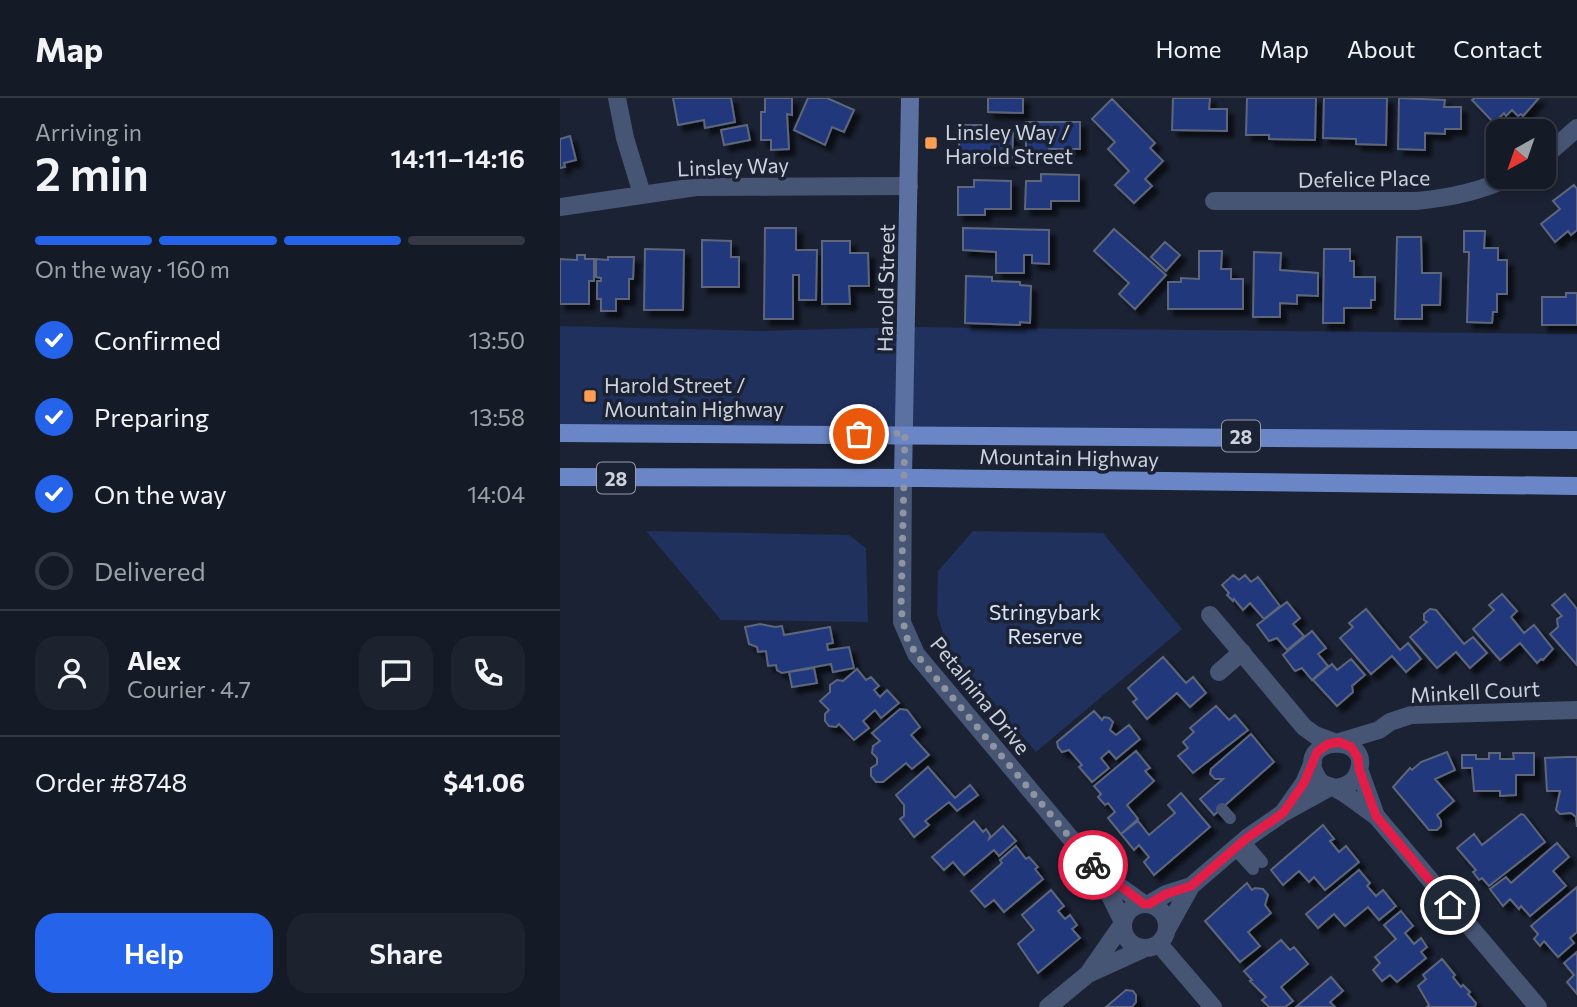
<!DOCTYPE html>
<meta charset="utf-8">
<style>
:root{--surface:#141a26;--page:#1d232e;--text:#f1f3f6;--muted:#9da1a7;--line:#333843;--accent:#2563eb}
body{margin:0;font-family:Commissioner,sans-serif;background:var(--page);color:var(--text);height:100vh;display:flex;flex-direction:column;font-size:26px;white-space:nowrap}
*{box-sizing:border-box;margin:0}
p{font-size:23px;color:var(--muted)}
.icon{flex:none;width:38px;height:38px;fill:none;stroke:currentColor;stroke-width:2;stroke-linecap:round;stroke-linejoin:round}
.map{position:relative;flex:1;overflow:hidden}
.sheet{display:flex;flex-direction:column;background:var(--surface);width:560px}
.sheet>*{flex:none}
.needle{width:46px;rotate:220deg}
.tools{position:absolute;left:926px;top:21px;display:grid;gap:14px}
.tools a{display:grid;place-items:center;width:70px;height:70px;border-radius:14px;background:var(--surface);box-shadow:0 4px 10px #0003,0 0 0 2px var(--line);font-size:35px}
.pin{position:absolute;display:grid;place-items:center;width:60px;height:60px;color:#fff;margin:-30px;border:4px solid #fff;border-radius:50%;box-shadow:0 2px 7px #0007}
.courier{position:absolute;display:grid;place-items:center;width:70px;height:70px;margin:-35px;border:5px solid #e11d48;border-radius:50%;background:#fff;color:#222;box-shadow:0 2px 9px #0007}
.head em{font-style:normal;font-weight:600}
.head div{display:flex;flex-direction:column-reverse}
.head{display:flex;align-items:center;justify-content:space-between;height:119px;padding:0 35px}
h1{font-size:46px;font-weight:600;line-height:52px}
.bar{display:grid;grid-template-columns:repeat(4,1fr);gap:10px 7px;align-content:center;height:84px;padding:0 35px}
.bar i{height:9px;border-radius:5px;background:var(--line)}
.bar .on{background:var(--accent)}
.bar p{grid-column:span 4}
.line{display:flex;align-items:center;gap:18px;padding:0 35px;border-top:2px solid var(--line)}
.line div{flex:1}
.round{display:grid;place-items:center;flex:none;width:74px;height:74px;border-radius:21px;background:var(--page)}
ol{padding:0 35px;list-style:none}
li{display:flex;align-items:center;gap:21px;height:77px}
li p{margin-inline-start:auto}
li .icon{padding:7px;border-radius:50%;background:var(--accent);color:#fff;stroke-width:4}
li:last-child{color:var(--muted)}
li i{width:38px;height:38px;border:4px solid var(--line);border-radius:50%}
.primary-button{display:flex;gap:14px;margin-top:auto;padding:14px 35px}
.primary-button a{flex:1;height:80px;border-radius:21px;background:var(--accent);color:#fff;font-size:28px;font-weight:600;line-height:80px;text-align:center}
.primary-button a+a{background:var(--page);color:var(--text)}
header{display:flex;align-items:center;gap:42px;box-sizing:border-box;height:98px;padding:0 35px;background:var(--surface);border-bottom:2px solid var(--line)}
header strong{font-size:33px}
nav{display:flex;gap:38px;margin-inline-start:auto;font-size:24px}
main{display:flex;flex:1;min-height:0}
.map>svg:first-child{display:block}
.green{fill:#20315d}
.building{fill:#21387d;stroke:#5d667a;stroke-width:2;filter:url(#shadow)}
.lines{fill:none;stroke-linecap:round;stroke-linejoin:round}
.lane{stroke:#475574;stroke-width:12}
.street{stroke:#475574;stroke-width:18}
.secondary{stroke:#5b71a2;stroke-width:18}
.primary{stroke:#6b86c6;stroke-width:18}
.done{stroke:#8e94a1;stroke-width:7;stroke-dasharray:0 12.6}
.route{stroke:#e11d48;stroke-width:9}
.poi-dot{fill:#fc9d54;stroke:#1b2233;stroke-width:2.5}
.labels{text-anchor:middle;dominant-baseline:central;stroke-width:7;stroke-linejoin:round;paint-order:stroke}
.shield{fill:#1b2233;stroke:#979ca9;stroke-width:2}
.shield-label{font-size:19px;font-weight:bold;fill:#ccd1dc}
.poi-label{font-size:21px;fill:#ccd1dc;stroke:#1b2233;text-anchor:start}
.street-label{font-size:21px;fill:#ccd1dc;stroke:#1b2233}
.park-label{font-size:21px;fill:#dae4f8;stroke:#1b2233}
</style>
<header>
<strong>Map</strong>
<nav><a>Home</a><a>Map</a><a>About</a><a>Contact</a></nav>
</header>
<main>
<section class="sheet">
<div class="head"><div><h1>2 min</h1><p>Arriving in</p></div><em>14:11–14:16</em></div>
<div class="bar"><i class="on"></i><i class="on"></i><i class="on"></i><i></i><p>On the way · 160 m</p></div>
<ol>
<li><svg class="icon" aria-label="check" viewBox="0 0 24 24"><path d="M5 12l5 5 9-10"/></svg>Confirmed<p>13:50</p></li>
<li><svg class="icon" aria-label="check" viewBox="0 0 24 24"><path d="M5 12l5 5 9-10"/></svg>Preparing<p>13:58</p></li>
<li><svg class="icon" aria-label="check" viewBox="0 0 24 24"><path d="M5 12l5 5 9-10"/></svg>On the way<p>14:04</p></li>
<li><i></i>Delivered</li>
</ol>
<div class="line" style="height:126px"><a class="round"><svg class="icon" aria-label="person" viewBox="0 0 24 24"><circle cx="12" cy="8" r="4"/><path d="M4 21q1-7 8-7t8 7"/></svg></a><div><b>Alex</b><p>Courier · 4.7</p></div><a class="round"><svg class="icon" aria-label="chat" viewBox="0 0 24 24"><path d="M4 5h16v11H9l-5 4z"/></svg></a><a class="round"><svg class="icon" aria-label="phone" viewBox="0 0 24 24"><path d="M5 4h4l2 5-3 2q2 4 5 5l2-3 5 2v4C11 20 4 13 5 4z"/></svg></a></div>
<div class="line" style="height:91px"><div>Order #8748</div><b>$41.06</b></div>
<div class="primary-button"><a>Help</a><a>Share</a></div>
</section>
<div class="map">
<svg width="1017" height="909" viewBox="0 0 1017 909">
<defs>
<filter id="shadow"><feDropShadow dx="6" dy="6" stdDeviation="2" flood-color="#0009"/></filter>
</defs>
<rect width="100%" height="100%" fill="#1b2233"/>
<path class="green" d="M0 228 201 233 347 229 1017 236V341L0 335Z
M86 433 289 437 306 450 308 524 161 522Z
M413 433 543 435 622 531 476 654 388 551 377 516 378 473Z"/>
<path class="building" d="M113 0H171L175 24 145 30 144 22 118 27Z
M205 0H232V17L227 16 229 51 211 52V42H201V14H205Z
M248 0H267L294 12 284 34 272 29 265 47 234 32Z
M428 0H463V15L428 14Z
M613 0H650L649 11H667V33L612 32Z
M687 0H756L755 42 709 41V37H686Z
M764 0H827L826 47 796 46V41L763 40Z
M839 0 885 2 884 9H901V31H885V36L865 35V52L838 51Z
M915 0H979L963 18 961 16 958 18 952 12 946 18 944 15 934 25 912 2Z
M552 1 595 45 590 50 603 63 585 81 592 88 574 105 555 87 569 73 548 51 555 44 532 21Z
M466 24H520V51H489V57L471 58V52H466Z
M187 27 190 42 164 47 161 32Z
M399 27H425V34L453 35 452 63 416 62V55L399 54Z
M10 38 16 62 4 65 5 69 0 70V41Z
M481 76 519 77V103H491V111H465L466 83H481Z
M414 82 451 83V111H425V117H398V89H414Z
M1014 87 1017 91V132L1011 137 1008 133 995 144 981 126 1000 111 993 103Z
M205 130H236V152H257L256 202H239V177H233V221H204Z
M403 130 489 132V166L472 165V157H464V175H436V154L403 152Z
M554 131 606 177 575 211 559 196 569 185 534 153Z
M904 133H925L924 150H938V162H947V196H937V214H933L932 225 907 224 909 154H904Z
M837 139H861L862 175H881L880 207H862V221H835Z
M142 142 171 143V159H179V189H142Z
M262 143H290V155H308L309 188H289L290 206H262Z
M605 144 620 157 606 173 591 159Z
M85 151 124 152 123 212H84Z
M764 151H790V163H794V179H815V202H811V210H784V225H763Z
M639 153H662L661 171H671V181H683V211H608V184H621V180L639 181Z
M694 154 721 155 720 172 758 175V198L737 197V206L720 205V219H693Z
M17 157H25V161H34V183H29V206H0V161L17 162Z
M48 159H74L73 181H69V201H56V213H41V201H37V183H41V180L36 179V161L48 162Z
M406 178 432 179V183L460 184V187L471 188 470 225 460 224V227L405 225Z
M1006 195H1017V227H982V199H1006Z
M673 477 679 482 685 477 691 484 698 479 720 508 704 521 690 505 683 512 674 501 673 503 667 497 669 495 662 487Z
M942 496 957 513 951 519 964 535 974 527 993 551 983 562 981 561 977 565 960 545 940 562 913 531 934 512 929 507Z
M1005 496 1017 511V567L990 536 998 529 997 521 1002 518 992 507Z
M727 504 740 520 733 526 744 538 727 552 717 540 709 543 697 527Z
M806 511 840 552 848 545 861 561 846 574 832 558 811 576 780 540 793 529 789 525Z
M870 511 876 512 904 546 913 539 927 555 910 570 896 554 877 570 850 539 867 524 864 522V516Z
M200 526 215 529 222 528 224 537 270 529 273 545 267 546 268 552 289 549 294 570 273 574 271 566 222 575 217 572 216 567 208 568 206 553 198 554 197 549 189 546 185 529Z
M752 533 766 550 758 556 768 568 752 582 742 570 735 573 723 557Z
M603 559 626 585 633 579 646 595 630 609 617 595 587 621 573 604 577 601 568 590Z
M791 561 805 577 792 588 793 594 777 608 753 582 772 566 777 572Z
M254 570 257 585 232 589 229 574Z
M297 571 306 582 311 579 319 588 314 592 320 599 327 592 339 605 321 620 315 612 303 623 309 630 294 642 279 626 276 629 269 628 265 623V616L269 612 260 603 270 594V587L277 582 283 583Z
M656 608 669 622 675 617 688 632 633 675 618 658 628 650 623 644 634 634 630 630Z
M340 611 347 612 360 629 351 637 369 657 352 671 346 665 323 684H316L311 678V670L317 666V660L312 655 313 648 320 643 312 635Z
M534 613 542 622 544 619 549 620 553 624 550 632 556 637 569 627 580 641 556 661 549 653 541 660 549 670 532 684 519 669 522 667 509 652 502 654 498 649 497 644Z
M691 636 714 664 654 717 640 701 663 681H655L650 676 651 671Z
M576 653 590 670 585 673 594 683 567 707 578 721 561 736 548 720 555 714 548 705 545 707 538 699 541 696 534 688Z
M887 654 895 672 875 681 894 703 877 717 881 723V728L877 732H869L833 689 850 670 852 672 861 664Z
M929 655H940V661H954L953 655H974V677H956V697L940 698V693H914L912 670H902V657H916V661H929Z
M1007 659H1017V729L1016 719 1011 715 1000 716 996 712 1000 693H987L985 660Z
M368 669 395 700 410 687 418 697 397 713 389 704 365 723 369 727 354 739 340 721 344 718V707L336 697Z
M621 695 650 729 594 777 584 764 589 759 579 747 574 752 561 736 578 723 589 737 615 715 608 707Z
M961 716 964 717 985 744 929 788 922 780 919 782 913 774 916 772 897 750 914 736 922 747Z
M414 723 423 734 426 731 430 737 429 741 443 728 456 743 439 758 434 752 404 777 393 764 384 772 372 759Z
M763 727 774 741 770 743 779 754 786 748 799 764 765 792 754 779 749 784 739 773 723 787 711 772Z
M997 745 1009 759 993 773 1006 788 970 818 961 808 959 811 950 801 943 808 930 791 946 779 951 785Z
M456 748 466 761 469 759 478 769 475 771 483 781 444 814 434 802 425 809 411 793 442 765 440 762Z
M799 772 810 785 807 788 816 798 823 792 836 808 819 822 808 809 785 828 774 816 758 830 746 816Z
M687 785 692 792 695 790 703 791 708 797 705 807 711 815 688 834 700 848 680 864 645 823Z
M1017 789V834L1010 840 1014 845 998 859 984 843 980 848 974 841 978 836 971 828Z
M491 792 504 808 498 813 505 821 510 817 517 827 512 831 520 840 478 875 458 846 474 832 462 817Z
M841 813 853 828 845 835 854 846 861 840 867 849 861 854 866 860 837 884 830 877 822 883 813 872 820 865 815 859 836 841 824 827Z
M721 842 730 852 734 849 748 866 721 889 733 903 725 909H709L702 902 706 899 690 883 692 882 684 873Z
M1017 854V896L1007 884 1014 877 1004 865Z
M882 861 895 877 893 879 901 889 903 887 910 894 908 896 916 905 915 909H867L869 907 858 888 866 881 863 877Z
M771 879 783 893 770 904 775 909H736Z
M566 892 573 893 576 897V904L572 909H546Z"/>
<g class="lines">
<path class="lane" d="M662 711 670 720
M684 743 702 764
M675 751 693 771"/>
<path class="street" d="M57 0 65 40 82 96
M984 59 1017 30
M654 103H856C889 100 920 94 950 79
M0 109 136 89 349 88
M343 380 342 524 356 556 538 773 584 806
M650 517 744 629 755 637 774 644
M659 574 682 554
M779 644 819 632 830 624 851 617 1017 612
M799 671 816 718 978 909
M775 690C784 689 793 686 797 677 817 633 732 637 757 679 761 687 767 687 775 690 787 696 804 710 816 718
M725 712 744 685 753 664
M538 773 563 824
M563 828a22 22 0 1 1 44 0a22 22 0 1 1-44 0Z
M589 806 606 796 631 788
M607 831 631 788 687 740 723 715 770 689
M599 846 653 909
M528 876 562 827
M488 909 528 876 583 851"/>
<path class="secondary" d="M343 380 350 0"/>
<path class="primary" d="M0 335 1017 342
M0 379 362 380 1017 388"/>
</g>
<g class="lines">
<path class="done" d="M299 336 345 335 341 511 346 538 356 556 533 767"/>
<path class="route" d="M533 767 584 806H589L606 796 631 788 687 740 723 715 744 685 757 654 768 646 779 644 791 649 798 660 799 671 816 718 890 807"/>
</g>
<g class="poi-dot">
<rect x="364" y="38" width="14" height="14" rx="3.5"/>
<rect x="23" y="291" width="14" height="14" rx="3.5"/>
</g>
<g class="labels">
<g class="shield">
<rect x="662" y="322.5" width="38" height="31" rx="5"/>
<rect x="37" y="364.5" width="38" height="31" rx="5"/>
</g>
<g class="shield-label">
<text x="681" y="338">28</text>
<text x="56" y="380">28</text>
</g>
<g class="poi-label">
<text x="385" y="33">Linsley Way /<tspan x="385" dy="24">Harold Street</tspan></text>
<text x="44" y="286">Harold Street /<tspan x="44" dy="24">Mountain Highway</tspan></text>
</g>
<g class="street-label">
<text transform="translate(173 68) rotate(-2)">Linsley Way</text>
<text transform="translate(804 80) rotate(-1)">Defelice Place</text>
<text transform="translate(325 190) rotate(-89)">Harold Street</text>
<text transform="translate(509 359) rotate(1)">Mountain Highway</text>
<text transform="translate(915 593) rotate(-3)">Minkell Court</text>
<text transform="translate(421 597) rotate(51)">Petalnina Drive</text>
</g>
<g class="park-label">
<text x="485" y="513">Stringybark<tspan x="485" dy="24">Reserve</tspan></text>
</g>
</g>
</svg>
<div class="tools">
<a><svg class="needle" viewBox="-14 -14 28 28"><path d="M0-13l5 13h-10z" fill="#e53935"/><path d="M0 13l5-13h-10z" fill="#9da1a7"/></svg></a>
</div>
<div class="pin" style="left:299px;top:336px;background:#ea580c"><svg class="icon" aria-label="bag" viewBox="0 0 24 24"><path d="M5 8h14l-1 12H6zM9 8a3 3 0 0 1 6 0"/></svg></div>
<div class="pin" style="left:890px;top:807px;background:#1f2937"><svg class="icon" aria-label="home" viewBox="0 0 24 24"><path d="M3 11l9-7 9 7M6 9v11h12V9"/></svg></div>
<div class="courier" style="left:533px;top:767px"><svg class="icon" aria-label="bike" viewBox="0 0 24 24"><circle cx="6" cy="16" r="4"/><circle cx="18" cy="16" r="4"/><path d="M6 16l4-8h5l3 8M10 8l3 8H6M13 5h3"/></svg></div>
</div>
</main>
